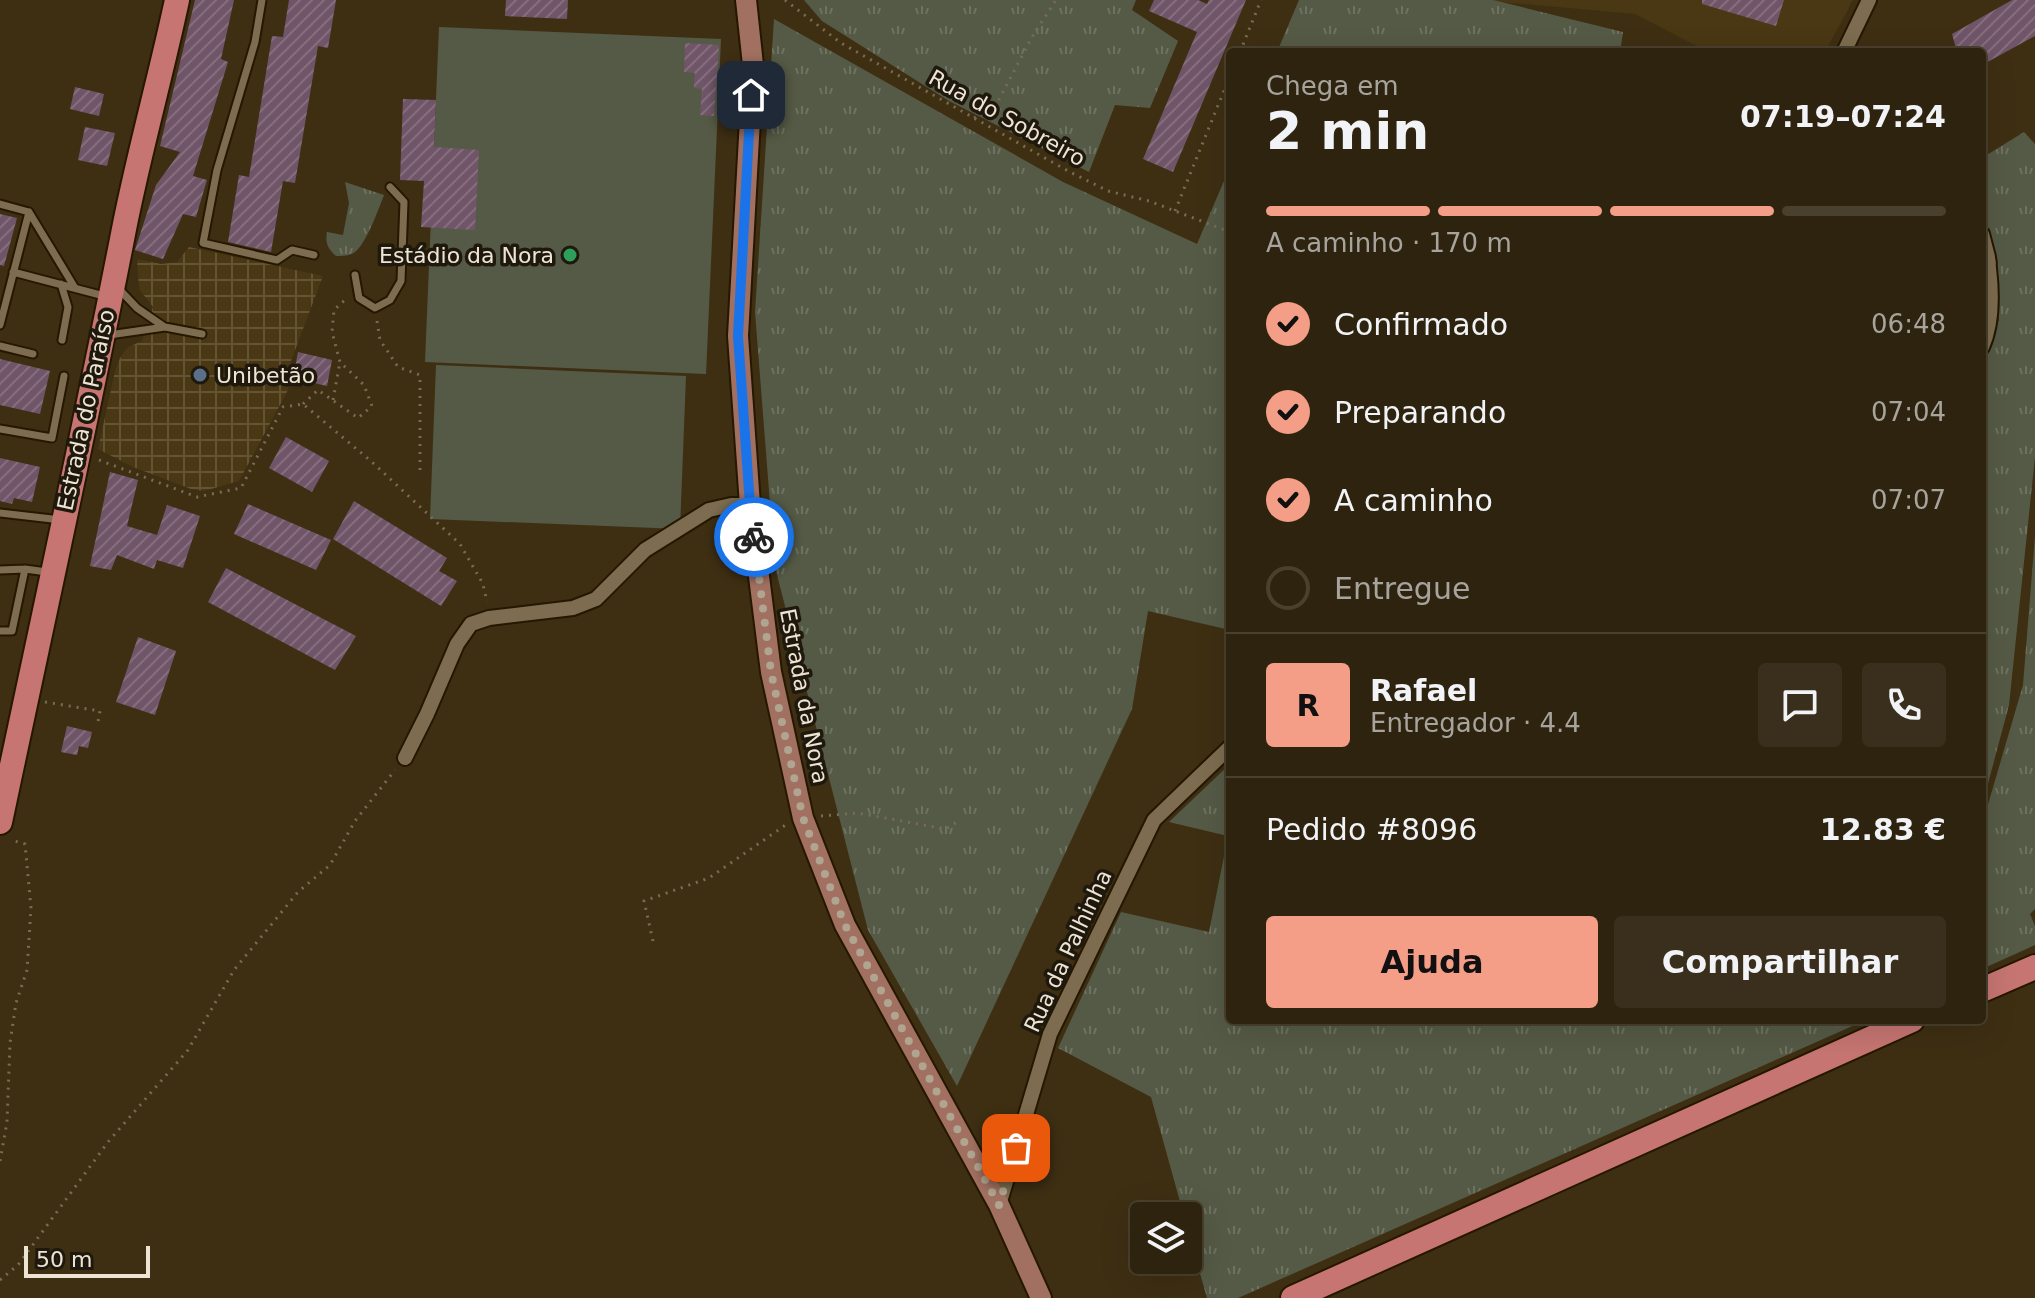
<!DOCTYPE html>
<html lang="pt">
<meta charset="utf-8">
<style>
:root{--surface:#2e230e;--page:#3a2f1c;--text:#f1f3f6;--muted:#a7a49e;--line:#49402e;--accent:#f49e87}
body{margin:0;font-family:"DejaVu Sans",sans-serif;background:var(--page);color:var(--text);height:100vh;display:flex;flex-direction:column;font-size:30px;white-space:nowrap}
*{box-sizing:border-box;margin:0}
p{font-size:26px;color:var(--muted)}
.icon{flex:none;width:44px;height:44px;fill:none;stroke:currentColor;stroke-width:2;stroke-linecap:round;stroke-linejoin:round}
.map{position:relative;flex:1;overflow:hidden}
.sheet{position:absolute;left:1226px;top:48px;width:760px;height:976px;display:flex;flex-direction:column;background:var(--surface);border-radius:8px;box-shadow:0 8px 32px #0002,0 0 0 2px var(--line)}
.sheet>*{flex:none}
.controls{position:absolute;left:1130px;top:1202px;display:grid;gap:16px}
.controls a{display:grid;place-items:center;width:72px;height:72px;border-radius:8px;background:var(--surface);box-shadow:0 8px 32px #0002,0 0 0 2px var(--line);font-size:40px}
.scale{position:absolute;left:24px;bottom:20px;width:126px;box-sizing:border-box;padding-left:8px;border:4px solid #eee4d4;border-top:0;font-size:22px;line-height:28px;white-space:nowrap;color:#eee4d4;-webkit-text-stroke:6px #1f190d;paint-order:stroke}
.pin{position:absolute;display:grid;place-items:center;width:68px;height:68px;color:#fff;margin:-34px;border-radius:16px;box-shadow:0 4px 12px #0006}
.courier{position:absolute;display:grid;place-items:center;width:80px;height:80px;margin:-40px;border:6px solid #1a73e8;border-radius:50%;background:#fff;color:#222;box-shadow:0 2px 10px #0007}
.overview em{font-style:normal;font-weight:600}
.overview div{display:flex;flex-direction:column-reverse}
.overview{display:flex;align-items:center;justify-content:space-between;height:136px;padding:0 40px}
h1{font-size:52px;font-weight:600;line-height:60px}
.bar{display:grid;grid-template-columns:repeat(4,1fr);gap:12px 8px;align-content:center;height:96px;padding:0 40px}
.bar i{height:10px;border-radius:6px;background:var(--line)}
.bar .selected{background:var(--accent)}
.bar p{grid-column:span 4}
.line{display:flex;align-items:center;gap:20px;padding:0 40px;border-top:2px solid var(--line)}
.line div{flex:1}
.round{display:grid;place-items:center;flex:none;width:84px;height:84px;border-radius:8px;background:var(--page)}
ol{padding:0 40px;list-style:none}
li{display:flex;align-items:center;gap:24px;height:88px}
li p{margin-inline-start:auto}
li .icon{padding:8px;border-radius:50%;background:var(--accent);color:#111;stroke-width:4}
li:last-child{color:var(--muted)}
li i{width:44px;height:44px;border:4px solid var(--line);border-radius:50%}
.action{display:flex;gap:16px;margin-top:auto;padding:16px 40px}
.action a{flex:1;height:92px;border-radius:8px;background:var(--accent);color:#111;font-size:32px;font-weight:600;line-height:92px;text-align:center}
.action a+a{background:var(--page);color:var(--text)}
.map>svg:first-child{display:block}
.built{fill:#4a3713}
.industrial{fill:url(#industrial-grid)}
.grass{fill:url(#grass-tufts)}
.pitch{fill:#555a46}
.building{fill:url(#building-hatch)}
.lines{fill:none;stroke-linecap:round;stroke-linejoin:round}
.lane-casing{stroke:#251700;stroke-width:11}
.street-casing{stroke:#251700;stroke-width:18}
.secondary-casing{stroke:#251700;stroke-width:24}
.primary-casing{stroke:#251700;stroke-width:28}
.path{stroke:#796c54;stroke-width:3;stroke-dasharray:2 6;stroke-linecap:butt}
.lane{stroke:#7d6c4f;stroke-width:7}
.street{stroke:#7d6c4f;stroke-width:14}
.secondary{stroke:#a17061;stroke-width:20}
.primary{stroke:#c67572;stroke-width:24}
.done{stroke:#b0a590;stroke-width:8;stroke-dasharray:0 14.4}
.route{stroke:#1a73e8;stroke-width:10}
.leisure-dot{fill:#2e9e5b;stroke:#1f190d;stroke-width:3}
.service-dot{fill:#5c6f8a;stroke:#1f190d;stroke-width:3}
.labels{text-anchor:middle;dominant-baseline:central;stroke-width:7;stroke-linejoin:round;paint-order:stroke}
.street-label{font-size:22px;fill:#eee4d4;stroke:#1f190d}
.poi-label{font-size:22px;fill:#eee4d4;stroke:#1f190d;text-anchor:end}
</style>
<div class="map">
<svg width="2035" height="1298" viewBox="0 0 2035 1298">
<defs>
<pattern id="industrial-grid" width="8" height="8" patternUnits="userSpaceOnUse" patternTransform="scale(2)"><rect width="8" height="8" fill="#4a3713"/><path d="M0 4h8M4 0v8" fill="none" stroke="#645434"/></pattern>
<pattern id="grass-tufts" width="24" height="20" patternUnits="userSpaceOnUse" patternTransform="scale(2)"><rect width="24" height="20" fill="#555a46"/><path d="M3 7l-1-3M5 7V3M7 7l1-3M15 17l-1-3M17 17v-4M19 17l1-3" fill="none" stroke="#6e7260"/></pattern>
<pattern id="building-hatch" width="6" height="6" patternUnits="userSpaceOnUse" patternTransform="scale(2)"><rect width="6" height="6" fill="#705569"/><path d="M-1 1l2-2M0 6l6-6M5 7l2-2" fill="none" stroke="#856d7e"/></pattern>
</defs>
<rect width="100%" height="100%" fill="#3e2f13"/>
<path class="built" d="M1478 0H1853L1825 52H1708L1635 14Z"/>
<path class="industrial" d="M189 247 323 276 291 361 288 390 239 481 204 491 191 489 133 467 98 449 115 371 120 358 128 347 142 341 153 307 139 289 137 259 161 264 177 262Z"/>
<path class="grass" d="M804 0H1136L1132 10 1178 41 1150 108 1115 105 1089 172 949 101 822 21Z
M1299 0H1493L1623 32 1620 52H1277Z
M774 19 1063 182 1197 244 1230 167V630L1148 611 1132 709 957 1086 868 930 775 567 755 312Z
M2024 132 2035 144V457L2009 705 1982 806V310L1999 321 1982 235V158Z
M345 182 384 195C379 208 366 244 355 252 350 256 342 256 336 256 328 249 325 243 327 232L343 235 349 203Z
M2035 536V909L2030 914 2035 926V945L1982 969V825L2023 685Z
M1230 764V1020H1866L1238 1298H1207L1188 1231V1216H1184L1151 1097 1058 1048 1121 912 1209 932 1228 836 1169 822Z"/>
<path class="pitch" d="M439 27 721 39 706 374 425 362Z
M436 365 686 376 680 529 430 519Z"/>
<path class="building" d="M195 0H234L221 59 228 62 193 176 207 180 196 217 183 214 163 259 135 250 156 185 180 152 160 146Z
M289 0H336L328 48 318 46 295 183 283 181 271 252 228 242 239 175 249 177 272 36 283 37Z
M506 0H568L567 19 505 16Z
M1154 0H1198L1207 4 1209 0H1246L1173 172 1143 159 1197 32 1149 11Z
M1702 0H1784L1776 26 1702 4Z
M2012 0H2035V36L1982 65V52H1957L1952 34Z
M685 43 719 45 714 116 700 115 702 89 694 88 695 73 684 72Z
M75 87 104 94 99 116 70 109Z
M403 99 436 100 434 147 479 150 475 230 421 227 424 181 400 180Z
M85 127 115 133 107 166 78 160Z
M0 214 17 218 4 266 0 265Z
M298 352 332 360 327 386 293 378Z
M0 359 50 371 40 414 0 405Z
M286 437 329 461 312 492 269 468Z
M0 458 40 467 32 502 14 498 12 504 0 501Z
M110 472 138 480 127 526 157 535 167 505 200 516 183 568 157 560 154 569 117 555 111 570 90 566Z
M354 501 447 558 439 571 457 581 441 606 333 539Z
M248 504 331 540 316 570 234 534Z
M226 568 356 636 335 670 208 602Z
M138 637 176 651 155 715 116 702Z
M67 726 92 732 88 748 79 746 77 755 61 752Z"/>
<g class="lines">
<defs>
<path id="lane" d="M262 0 255 42 217 170 203 243 277 260 292 250 314 255
M0 204 29 212 0 325
M29 212 75 288
M13 272 108 297
M355 275 359 298 375 308 390 300 401 281 404 202 390 187
M61 284 68 307 62 340
M118 288 137 308 163 326
M109 335 165 327 202 334
M0 346 33 354
M0 429 52 438 64 376
M0 513 61 520
M0 570 25 569 47 572
M0 631H12L25 569"/>
<path id="street" d="M1844 52 1869 0
M1982 234 1988 257
M1982 250C1990 257 1991 267 1985 276
M1982 347C1993 323 1992 294 1989 268
M405 758 427 714 457 644 471 624 489 618 573 608 596 599 645 550 709 510 731 505H750
M999 1205 1050 1034 1154 820 1230 747"/>
<path id="secondary" d="M746 0 753 65 738 336 750 505 771 672 803 818 845 925 999 1205 1041 1298"/>
<path id="primary" d="M0 822C42 623 86 424 125 224 140 149 161 75 177 0
M1982 990 2035 967
M1293 1298 1912 1020"/>
</defs>
<use href="#lane" class="lane-casing"/>
<use href="#street" class="street-casing"/>
<use href="#secondary" class="secondary-casing"/>
<use href="#primary" class="primary-casing"/>
<path class="path" d="M785 0 841 43 1068 171 1108 191 1149 201 1230 232
M1240 52 1261 0
M974 118 994 109 1032 37 1056 0
M1175 211 1230 76
M377 321 380 340 398 367 420 375V476
M333 400 340 362
M303 404 318 390 358 418 372 406 364 385 340 362 332 332 334 310 347 298
M99 460 197 497 241 488 283 407 303 404 372 462 460 544 483 584 487 602
M45 702 100 711 97 727
M821 816 857 813 946 829 960 820
M653 941 644 901 709 878 787 824
M0 1161 7 1122 10 1043 16 1003 27 970 31 908 25 844 11 840
M0 1280 18 1265 108 1142 188 1050 234 970 298 892 330 865 355 821 395 770"/>
<use href="#lane" class="lane"/>
<use href="#street" class="street"/>
<use href="#secondary" class="secondary"/>
<use href="#primary" class="primary"/>
</g>
<g class="lines">
<path class="done" d="M754 537 771 672 803 818 845 925 999 1205 1016 1148"/>
<path class="route" d="M751 95 738 336 750 505 754 537"/>
</g>
<circle class="leisure-dot" cx="570" cy="255" r="8"/>
<circle class="service-dot" cx="200" cy="375" r="8"/>
<g class="labels">
<g class="street-label">
<text transform="translate(1007 118) rotate(29)">Rua do Sobreiro</text>
<text transform="translate(86 410) rotate(-78)">Estrada do Paraíso</text>
<text transform="translate(804 696) rotate(79)">Estrada da Nora</text>
<text transform="translate(1068 951) rotate(-65)">Rua da Palhinha</text>
</g>
<g class="poi-label">
<text x="554" y="255">Estádio da Nora</text>
<text x="216" y="375" text-anchor="start">Unibetão</text>
</g>
</g>
</svg>
<div class="controls">
<a><svg class="icon" aria-label="layers" viewBox="0 0 24 24"><path d="M12 4l9 5-9 5-9-5zM3 14l9 5 9-5"/></svg></a>
</div>
<div class="scale">50 m</div>
<div class="pin" style="left:1016px;top:1148px;background:#ea580c"><svg class="icon" aria-label="bag" viewBox="0 0 24 24"><path d="M5 8h14l-1 12H6zM9 8a3 3 0 0 1 6 0"/></svg></div>
<div class="pin" style="left:751px;top:95px;background:#1f2937"><svg class="icon" aria-label="home" viewBox="0 0 24 24"><path d="M3 11l9-7 9 7M6 9v11h12V9"/></svg></div>
<div class="courier" style="left:754px;top:537px"><svg class="icon" aria-label="bike" viewBox="0 0 24 24"><circle cx="6" cy="16" r="4"/><circle cx="18" cy="16" r="4"/><path d="M6 16l4-8h5l3 8M10 8l3 8H6M13 5h3"/></svg></div>
<section class="sheet">
<div class="overview"><div><h1>2 min</h1><p>Chega em</p></div><em>07:19–07:24</em></div>
<div class="bar"><i class="selected"></i><i class="selected"></i><i class="selected"></i><i></i><p>A caminho · 170 m</p></div>
<ol>
<li><svg class="icon" aria-label="check" viewBox="0 0 24 24"><path d="M5 12l5 5 9-10"/></svg>Confirmado<p>06:48</p></li>
<li><svg class="icon" aria-label="check" viewBox="0 0 24 24"><path d="M5 12l5 5 9-10"/></svg>Preparando<p>07:04</p></li>
<li><svg class="icon" aria-label="check" viewBox="0 0 24 24"><path d="M5 12l5 5 9-10"/></svg>A caminho<p>07:07</p></li>
<li><i></i>Entregue</li>
</ol>
<div class="line" style="height:144px"><b class="round" style="background:var(--accent);color:#111">R</b><div><b>Rafael</b><p>Entregador · 4.4</p></div><a class="round"><svg class="icon" aria-label="chat" viewBox="0 0 24 24"><path d="M4 5h16v11H9l-5 4z"/></svg></a><a class="round"><svg class="icon" aria-label="phone" viewBox="0 0 24 24"><path d="M5 4h4l2 5-3 2q2 4 5 5l2-3 5 2v4C11 20 4 13 5 4z"/></svg></a></div>
<div class="line" style="height:104px"><div>Pedido #8096</div><b>12.83 €</b></div>
<div class="action"><a>Ajuda</a><a>Compartilhar</a></div>
</section>
</div>
